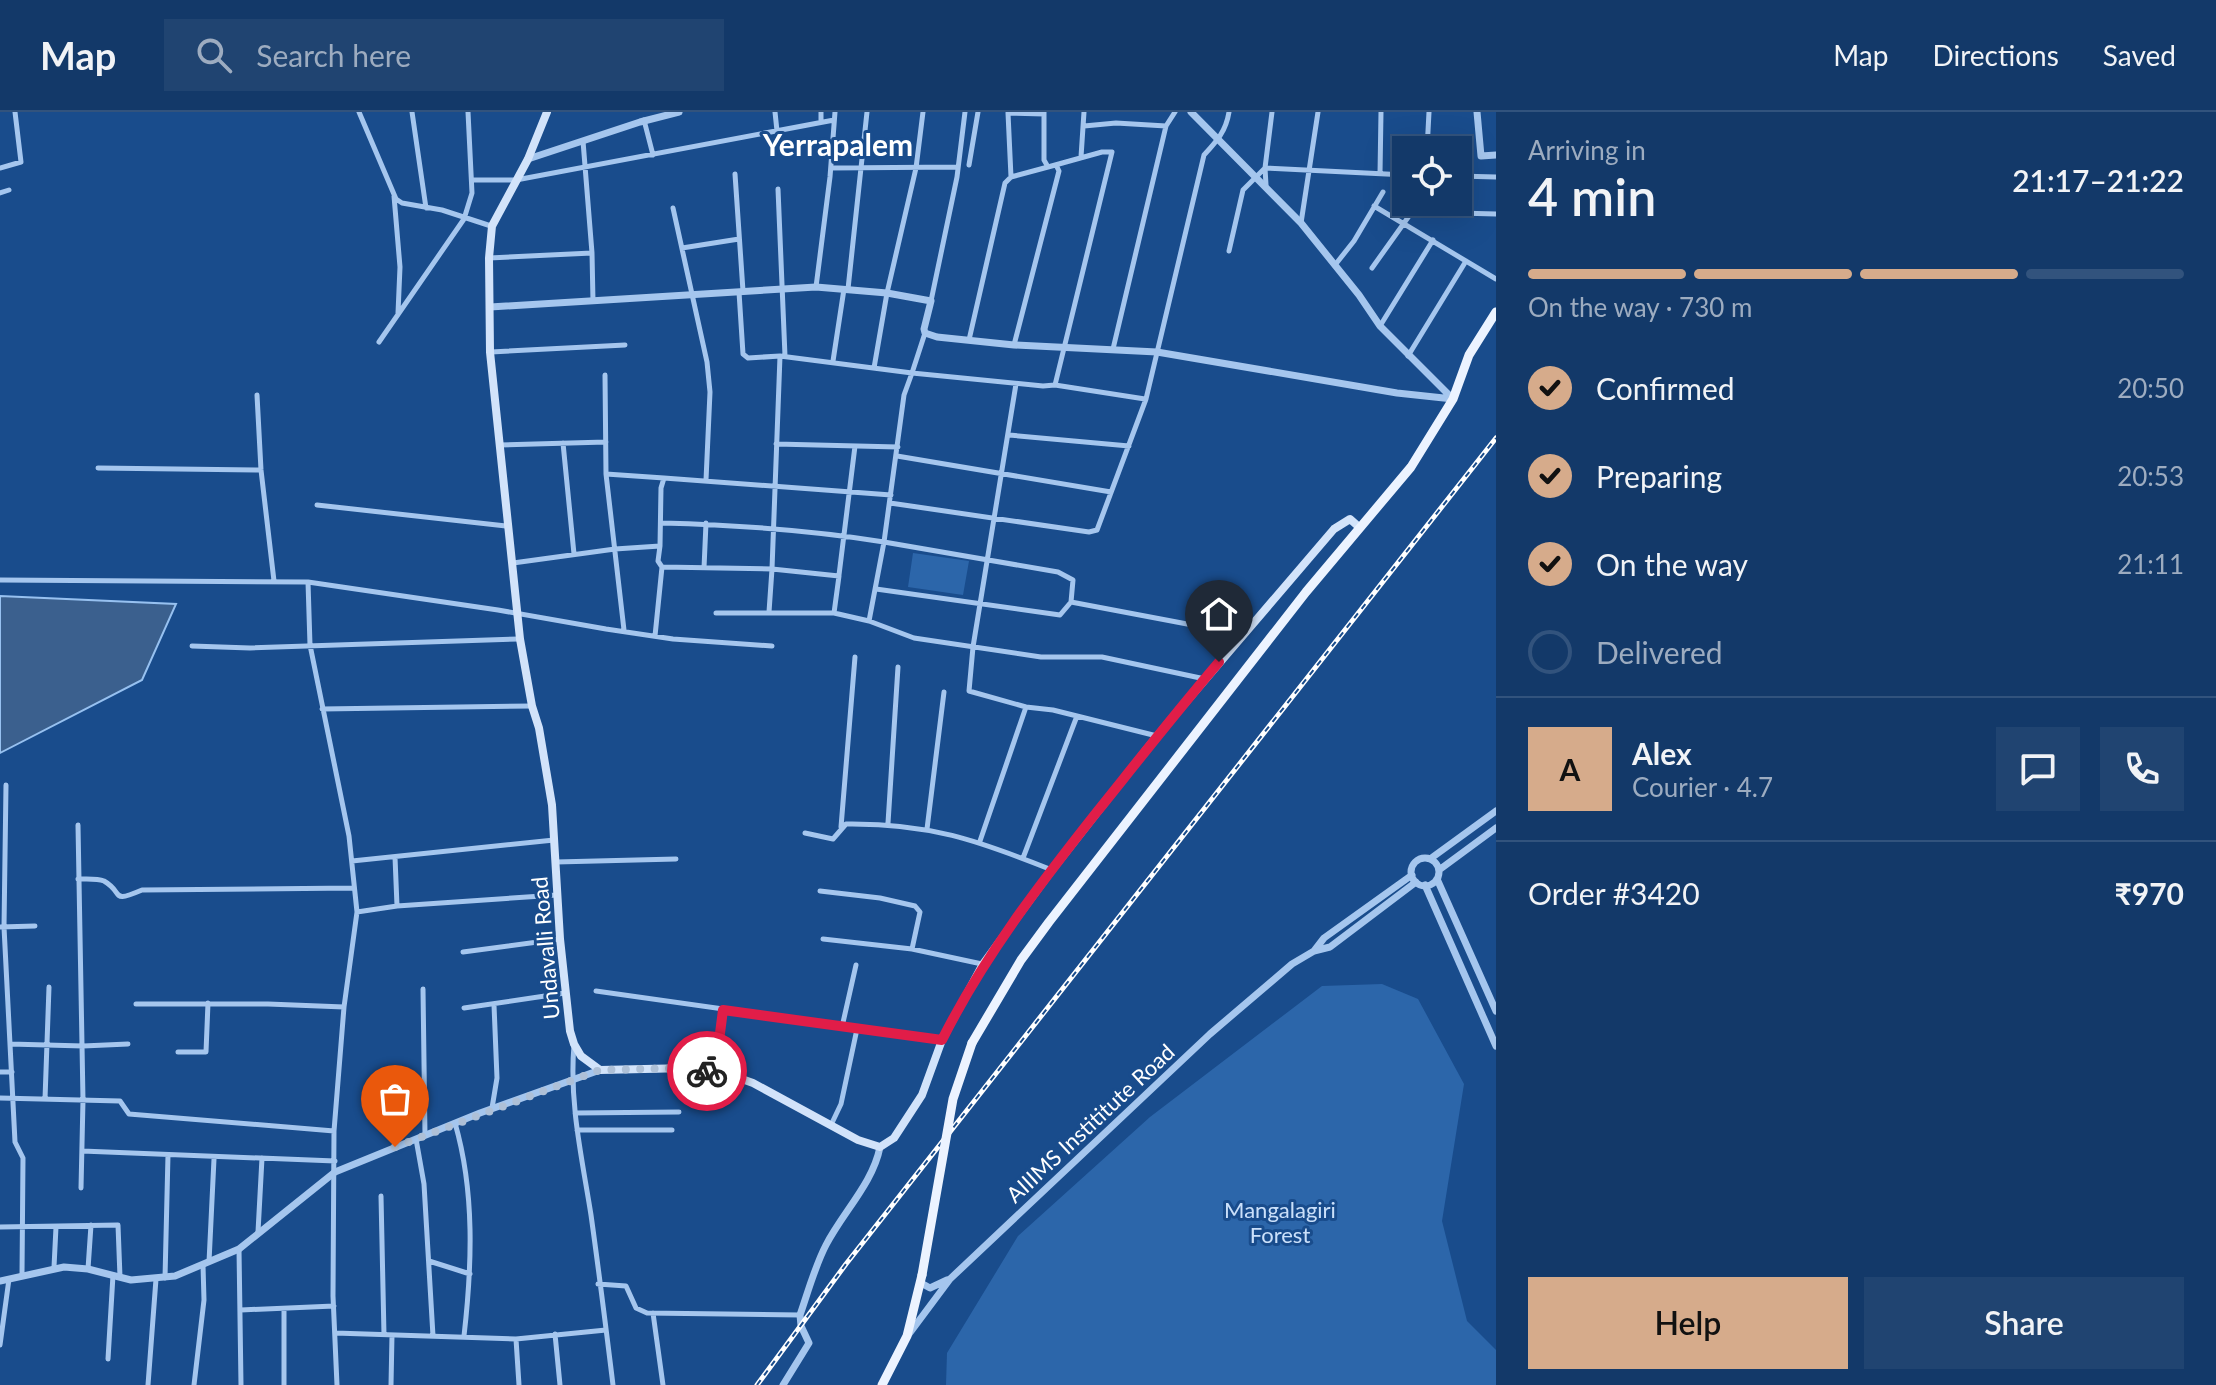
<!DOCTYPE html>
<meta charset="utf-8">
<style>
:root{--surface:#133969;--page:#204471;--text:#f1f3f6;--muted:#9dacc0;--line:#32537d;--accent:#d6ab8b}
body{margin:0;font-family:Lato,sans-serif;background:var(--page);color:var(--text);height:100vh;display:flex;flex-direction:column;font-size:30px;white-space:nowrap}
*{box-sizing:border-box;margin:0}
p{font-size:26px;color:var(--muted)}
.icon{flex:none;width:44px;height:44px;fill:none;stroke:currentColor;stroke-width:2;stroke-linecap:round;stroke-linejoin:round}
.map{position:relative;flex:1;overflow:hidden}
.drawer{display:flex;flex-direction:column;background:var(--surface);width:720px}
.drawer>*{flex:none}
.fabs{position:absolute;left:1392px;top:24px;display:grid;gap:16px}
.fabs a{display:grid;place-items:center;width:80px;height:80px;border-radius:0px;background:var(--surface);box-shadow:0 8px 32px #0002,0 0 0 2px var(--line);font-size:40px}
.pin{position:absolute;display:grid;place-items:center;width:68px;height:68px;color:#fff;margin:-82px -34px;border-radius:50% 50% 50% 0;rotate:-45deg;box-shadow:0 0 8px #0007}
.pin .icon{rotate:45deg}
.courier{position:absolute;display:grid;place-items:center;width:80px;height:80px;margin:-40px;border:6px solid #e11d48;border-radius:50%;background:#fff;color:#222;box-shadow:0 2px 10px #0007}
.summary em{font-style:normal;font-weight:600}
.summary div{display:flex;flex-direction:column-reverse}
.summary{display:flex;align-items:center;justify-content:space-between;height:136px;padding:0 32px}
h1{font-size:52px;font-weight:600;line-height:60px}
.bar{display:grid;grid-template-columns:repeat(4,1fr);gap:12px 8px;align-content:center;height:96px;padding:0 32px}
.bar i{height:10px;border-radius:6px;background:var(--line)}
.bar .on{background:var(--accent)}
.bar p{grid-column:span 4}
.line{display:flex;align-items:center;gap:20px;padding:0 32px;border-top:2px solid var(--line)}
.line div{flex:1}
.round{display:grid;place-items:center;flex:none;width:84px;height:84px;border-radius:0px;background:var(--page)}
ol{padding:0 32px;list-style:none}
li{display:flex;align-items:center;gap:24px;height:88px}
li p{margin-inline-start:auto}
li .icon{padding:8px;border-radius:50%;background:var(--accent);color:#111;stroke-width:4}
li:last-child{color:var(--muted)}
li i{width:44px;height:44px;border:4px solid var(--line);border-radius:50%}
.action{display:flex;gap:16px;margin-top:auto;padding:16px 32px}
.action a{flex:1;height:92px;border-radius:0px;background:var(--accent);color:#111;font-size:32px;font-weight:600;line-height:92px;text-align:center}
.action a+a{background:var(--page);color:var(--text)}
header{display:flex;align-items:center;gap:48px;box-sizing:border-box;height:112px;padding:0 40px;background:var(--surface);border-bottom:2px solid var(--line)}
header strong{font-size:38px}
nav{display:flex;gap:44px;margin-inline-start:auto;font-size:28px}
.search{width:560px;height:72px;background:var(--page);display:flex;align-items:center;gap:20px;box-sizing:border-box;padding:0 28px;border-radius:0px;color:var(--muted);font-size:30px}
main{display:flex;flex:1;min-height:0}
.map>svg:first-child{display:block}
.green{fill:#2c66aa}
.water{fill:#3b608e;stroke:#97c1f0;stroke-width:2}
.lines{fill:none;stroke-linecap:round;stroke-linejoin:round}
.minor{stroke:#a5c6ee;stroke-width:5}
.tertiary{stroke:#a5c6ee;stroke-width:7}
.secondary{stroke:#d2e3fa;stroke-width:8}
.primary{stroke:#ecf3ff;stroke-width:9}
.rail-casing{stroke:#fff;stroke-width:5}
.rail{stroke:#194c8c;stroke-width:2;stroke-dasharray:6;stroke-linecap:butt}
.primary-bridge{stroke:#ecf3ff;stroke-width:9}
.done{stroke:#aec0d7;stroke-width:8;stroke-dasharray:0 14.4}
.route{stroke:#e11d48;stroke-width:10}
.labels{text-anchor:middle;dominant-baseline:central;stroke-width:6;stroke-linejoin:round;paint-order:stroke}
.street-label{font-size:22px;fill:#fff;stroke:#194c8c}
.park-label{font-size:22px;fill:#cbe0fa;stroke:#194c8c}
.district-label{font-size:30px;font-weight:bold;fill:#fff;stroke:#194c8c}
</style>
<header>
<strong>Map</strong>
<div class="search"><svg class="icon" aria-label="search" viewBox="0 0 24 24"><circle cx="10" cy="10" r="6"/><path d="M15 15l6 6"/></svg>Search here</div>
<nav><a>Map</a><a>Directions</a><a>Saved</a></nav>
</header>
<main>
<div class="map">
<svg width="1496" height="1273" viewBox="0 0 1496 1273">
<rect width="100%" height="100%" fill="#194c8c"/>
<path class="green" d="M913 441 969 449 963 483 908 475Z
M1382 872 1418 887 1464 972 1442 1109 1467 1209 1496 1238V1273H946L947 1241 1018 1124 1150 1005 1322 874Z"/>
<path class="water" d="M0 484 176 492 142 568 0 641Z"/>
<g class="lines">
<path class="minor" d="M359 0 396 87 402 91 442 98 491 114
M412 0 426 96
M775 0 777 19
M821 0V9
M644 8 653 43
M1084 14 1116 11 1166 14
M583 29 592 141 593 189
M1427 38 1429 0
M1081 45 1084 0
M969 53 978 0
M0 56 21 50 15 0
M831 56 957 55
M735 62 743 179
M1380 62 1381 0
M1458 64 1496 65
M1011 65 1008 1 1044 2
M472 68H516L834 8
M1266 73 1265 56 1272 0
M778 77 785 244
M0 81 9 78
M394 84 400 155 398 201
M1374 94 1496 167
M673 96 707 250 710 280 706 368
M1458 101 1496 102
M1301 111 1318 0
M682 136 739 127
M1229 139 1243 78 1265 56 1406 63
M489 146 592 141
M1335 153 1354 129 1383 80
M1372 156 1419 90
M816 175 830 65 835 0
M848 177 867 0
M739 180 743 242 748 246 780 244 912 261 925 221
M931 189 957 65 965 0
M1380 214 1433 128
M969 228 1005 71 1011 65 1048 55
M379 230 464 107 472 81 468 0
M1014 233 1059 59 1056 53
M1113 237 1166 14 1175 0
M491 240 625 233
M1408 244 1466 149
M833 249 844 177
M874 256 887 181 916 56 923 0
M605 263 606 362 624 518
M1016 272 973 535 969 579 1026 595 1053 598 1157 624
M1055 273 1145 287
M257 283 261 358 274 469
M1009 323 1129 334
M563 331 574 442
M776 332 898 335
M499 333 606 330
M897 344 1111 380
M98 356 261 358
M606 362 664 366
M890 391 1089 420 1097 418 1146 287 1204 43C1217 29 1226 19 1229 0
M317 393 506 414
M662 411C736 413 811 418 884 430L904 283 912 261 1043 274 1055 273 1112 40H1102L1048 55 1044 48V0
M660 434 658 449 662 455 772 457 780 244
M513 451 615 437 660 434 661 376 664 366 891 383
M704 456 706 411
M839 463 855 334
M0 468 308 470 498 498 606 517 673 527 772 534
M308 470 310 533 349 724 357 800 344 895 334 1019
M1071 490 1203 515
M769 500 772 457 839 464 834 501 869 509 914 526 1041 545H1102L1205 567
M716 501H834
M869 509 884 430 1058 460 1073 468 1071 490 1060 503 876 477
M655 524 662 455
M192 534 250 536 519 527
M322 597 532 594
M6 673 4 815 15 1030 23 1046 22 1163
M888 711 898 555
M78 713 83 988 81 1076
M841 715 855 545
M927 717 944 580
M805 721 833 727 846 712C929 711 977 728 1052 758
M980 729 1026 595
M395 745 397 794
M1023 746 1077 604
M352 749 554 728
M556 750 676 747
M78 767C86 767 97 766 104 769 125 781 109 792 142 778L354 776
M820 779 880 786 915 794 920 800 912 837
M357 800 397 794 557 783
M0 815 35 814
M823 827 912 837 982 852
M463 840 560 827
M423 877 425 1023
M596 879 942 928
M136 892H268L344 895
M464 896 565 881
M842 915 856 853
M10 932 83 934 128 932
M574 933C569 991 582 1046 591 1103 599 1160 606 1216 613 1273
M178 940H206L208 891
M0 960H12
M715 960 723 898
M0 986 120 989 129 1002 334 1019 333 1184 337 1273
M45 987 49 875
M492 996 497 966 494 893
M575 1001 679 1000
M455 1011C475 1080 472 1154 464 1224
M831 1013 841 992 857 917
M577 1018H672
M416 1027 424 1072 433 1224
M82 1039C167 1043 251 1046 335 1049
M381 1084 384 1223
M0 1115 118 1113 120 1165
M258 1120 262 1046
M239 1137 241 1273
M429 1149 470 1162
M209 1150 214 1047
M54 1155 56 1115
M88 1157 91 1113
M165 1166 168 1043
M598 1172 626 1174 636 1196 647 1201 800 1203
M284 1197V1273
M241 1198 334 1194
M653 1201 663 1273
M335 1221 516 1227 606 1218
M555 1222 560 1273
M516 1227 519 1273
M0 1233 9 1167
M108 1247 113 1163
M148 1273 156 1167
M194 1273 204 1188 203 1153
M391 1273 392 1223"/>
<path class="tertiary" d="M1191 0 1301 111 1359 183 1380 214 1451 285
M1477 0 1481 44 1496 43
M528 47 640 10 679 0
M490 195 816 175 887 181 931 189 924 217 925 221 937 225 1014 233 1157 240 1397 281 1453 287
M1411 760a14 14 0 1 1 28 0a14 14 0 1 1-28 0Z
M1430 747 1496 699
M1439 758 1496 716
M1437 767 1496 899
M1425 773 1496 934
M1314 839 1324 826 1412 763
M0 1169 64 1155 88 1157 131 1168 175 1164 239 1137 335 1060 480 1001 600 958
M921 1171 930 1176 947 1168
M909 1222 950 1167 1210 922 1292 852 1314 839 1330 835 1416 770
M783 1273 809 1231 801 1214 800 1203C808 1180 815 1154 826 1133 843 1100 873 1071 880 1035"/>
<path class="secondary" d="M547 0 528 47 492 114 489 146 490 240 520 527 532 594 539 616 552 693 560 827 570 919 574 932 581 944 600 958 689 956 725 961 753 971 858 1028 880 1035 894 1026 922 983 942 928 983 852 1052 758 1157 624 1334 417 1350 407 1359 415"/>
<path class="primary" d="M972 931 1021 848 1049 810 1306 480 1411 355 1453 287 1469 243 1496 200
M882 1273 907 1224 922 1163"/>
<defs>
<path id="rail" d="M757 1273 846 1152 1496 326"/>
</defs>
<use href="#rail" class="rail-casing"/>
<use href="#rail" class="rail"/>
<path class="primary-bridge" d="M922 1163 953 987 972 931"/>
</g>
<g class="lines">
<path class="done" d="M395 1035 600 958 689 956 707 959"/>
<path class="route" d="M707 959 715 960 723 898 942 928C983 846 1039 773 1096 701 1137 650 1177 599 1219 550"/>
</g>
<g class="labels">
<g class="street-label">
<text transform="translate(545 836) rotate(-95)">Undavalli Road</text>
<text transform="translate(1090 1011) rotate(-43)">AIIIMS Instititute Road</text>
</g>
<g class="park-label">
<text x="1280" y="1097">Mangalagiri<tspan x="1280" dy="25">Forest</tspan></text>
</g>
<g class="district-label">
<text x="838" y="32">Yerrapalem</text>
</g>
</g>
</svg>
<div class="fabs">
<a><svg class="icon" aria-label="locate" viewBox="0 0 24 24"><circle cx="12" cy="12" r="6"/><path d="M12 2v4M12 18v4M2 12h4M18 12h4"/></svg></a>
</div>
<div class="pin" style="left:395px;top:1035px;background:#ea580c"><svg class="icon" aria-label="bag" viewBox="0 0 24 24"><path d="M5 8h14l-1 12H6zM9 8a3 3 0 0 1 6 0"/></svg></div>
<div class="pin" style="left:1219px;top:550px;background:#1f2937"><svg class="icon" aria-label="home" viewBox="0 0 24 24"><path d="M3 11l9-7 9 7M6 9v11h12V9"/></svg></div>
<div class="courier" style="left:707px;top:959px"><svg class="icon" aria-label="bike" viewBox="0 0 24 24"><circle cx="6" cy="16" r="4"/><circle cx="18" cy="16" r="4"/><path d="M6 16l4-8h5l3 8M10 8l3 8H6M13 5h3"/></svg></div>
</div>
<section class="drawer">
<div class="summary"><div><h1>4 min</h1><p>Arriving in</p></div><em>21:17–21:22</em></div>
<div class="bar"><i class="on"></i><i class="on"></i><i class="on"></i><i></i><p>On the way · 730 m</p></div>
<ol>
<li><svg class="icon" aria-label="check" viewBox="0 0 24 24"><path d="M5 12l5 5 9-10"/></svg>Confirmed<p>20:50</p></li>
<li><svg class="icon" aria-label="check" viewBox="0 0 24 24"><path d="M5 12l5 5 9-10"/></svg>Preparing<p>20:53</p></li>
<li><svg class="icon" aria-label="check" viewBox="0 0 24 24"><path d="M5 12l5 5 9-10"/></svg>On the way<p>21:11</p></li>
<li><i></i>Delivered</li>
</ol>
<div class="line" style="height:144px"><b class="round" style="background:var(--accent);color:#111">A</b><div><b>Alex</b><p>Courier · 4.7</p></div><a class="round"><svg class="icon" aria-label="chat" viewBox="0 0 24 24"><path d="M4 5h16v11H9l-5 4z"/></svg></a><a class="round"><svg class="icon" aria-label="phone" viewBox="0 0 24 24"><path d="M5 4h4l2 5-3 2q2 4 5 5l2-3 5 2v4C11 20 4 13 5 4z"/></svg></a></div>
<div class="line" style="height:104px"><div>Order #3420</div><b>₹970</b></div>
<div class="action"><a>Help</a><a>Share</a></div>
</section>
</main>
